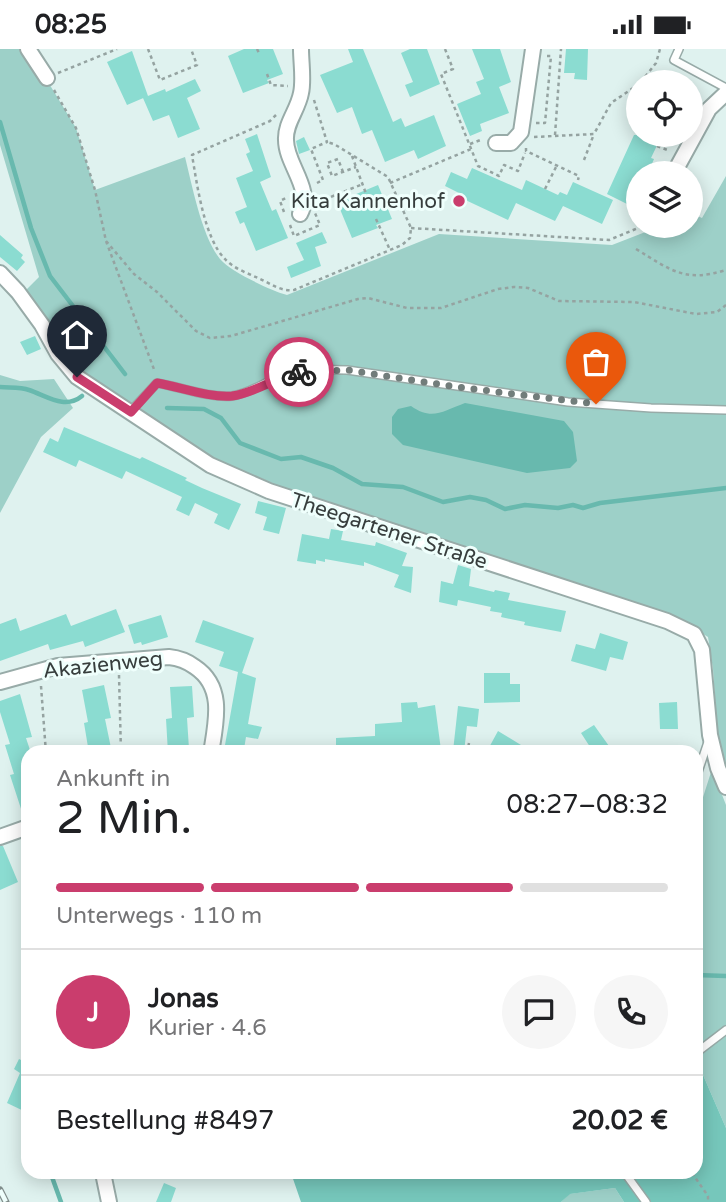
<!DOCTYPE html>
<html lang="de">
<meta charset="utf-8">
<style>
:root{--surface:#fff;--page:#f6f6f6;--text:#202124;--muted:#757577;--line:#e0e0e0;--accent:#ca3d6d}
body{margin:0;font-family:"Varela Round",sans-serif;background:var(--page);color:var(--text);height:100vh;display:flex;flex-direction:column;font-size:26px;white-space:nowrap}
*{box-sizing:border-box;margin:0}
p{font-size:23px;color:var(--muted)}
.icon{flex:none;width:38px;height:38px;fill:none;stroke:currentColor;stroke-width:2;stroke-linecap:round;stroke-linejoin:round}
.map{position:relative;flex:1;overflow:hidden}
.panel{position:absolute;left:21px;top:696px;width:682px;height:434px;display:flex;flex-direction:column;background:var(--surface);border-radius:21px;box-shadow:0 4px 18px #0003}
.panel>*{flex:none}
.buttons{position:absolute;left:626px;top:21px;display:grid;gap:14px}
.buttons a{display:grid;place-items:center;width:77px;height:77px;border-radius:50%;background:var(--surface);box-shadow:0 4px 18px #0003;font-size:35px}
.pin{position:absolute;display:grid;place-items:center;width:60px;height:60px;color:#fff;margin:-72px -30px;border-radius:50% 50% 50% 0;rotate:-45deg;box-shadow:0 0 7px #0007}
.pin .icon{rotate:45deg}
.courier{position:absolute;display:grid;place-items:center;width:70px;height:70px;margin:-35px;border:5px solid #ca3d6d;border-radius:50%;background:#fff;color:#222;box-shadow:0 2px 9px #0007}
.summary em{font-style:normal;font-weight:600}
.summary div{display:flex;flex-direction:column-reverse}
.summary{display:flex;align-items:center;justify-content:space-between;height:119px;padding:0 35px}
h1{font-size:46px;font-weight:600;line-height:52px}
.bar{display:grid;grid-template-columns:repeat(4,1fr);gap:10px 7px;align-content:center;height:84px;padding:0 35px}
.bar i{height:9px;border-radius:5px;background:var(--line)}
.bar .active{background:var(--accent)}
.bar p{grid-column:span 4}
.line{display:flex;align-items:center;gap:18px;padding:0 35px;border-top:2px solid var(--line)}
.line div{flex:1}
.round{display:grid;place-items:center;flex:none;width:74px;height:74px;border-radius:37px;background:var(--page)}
.status{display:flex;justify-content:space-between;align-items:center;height:49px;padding:0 35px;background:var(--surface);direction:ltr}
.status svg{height:19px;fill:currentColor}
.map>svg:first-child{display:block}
.green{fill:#9dd0c8}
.forest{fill:#76c7bb}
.water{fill:#68b9ae}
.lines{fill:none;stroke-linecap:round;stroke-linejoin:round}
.stream{stroke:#68b9ae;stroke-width:4.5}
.building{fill:#8bdcd1}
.lane-casing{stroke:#98aba8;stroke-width:10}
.street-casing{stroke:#98aba8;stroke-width:18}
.path{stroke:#95a3a1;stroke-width:2.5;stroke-dasharray:3.5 3.5;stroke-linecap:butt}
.lane{stroke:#fff;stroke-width:7}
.street{stroke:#fff;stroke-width:14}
.rail-casing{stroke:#808d8b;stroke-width:7}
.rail{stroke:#effffc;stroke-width:4.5;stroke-dasharray:13;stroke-linecap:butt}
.done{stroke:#727d7b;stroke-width:7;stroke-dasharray:0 12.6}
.route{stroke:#ca3d6d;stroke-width:9}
.poi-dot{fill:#ca3d6d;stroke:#effffc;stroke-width:2.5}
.labels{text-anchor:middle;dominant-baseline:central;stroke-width:6;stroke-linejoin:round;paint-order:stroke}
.poi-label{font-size:21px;fill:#373e3d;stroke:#effffc;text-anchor:end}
.street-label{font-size:21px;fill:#373e3d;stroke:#effffc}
</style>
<div class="status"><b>08:25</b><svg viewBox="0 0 49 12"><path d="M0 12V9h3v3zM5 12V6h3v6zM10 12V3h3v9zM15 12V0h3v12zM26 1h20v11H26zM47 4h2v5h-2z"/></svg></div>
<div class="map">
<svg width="726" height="1153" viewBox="0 0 726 1153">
<rect width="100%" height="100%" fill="#dff2ef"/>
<path class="green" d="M0 0H28L76 79 95 141 185 108C192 136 202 188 220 210 231 223 270 241 287 246L439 185 612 196 648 182 651 177H691V164L702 169 726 127V719L718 698 713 620 708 588 692 578 621 549 293 443 216 410 151 372 88 330 64 304 25 242 39 228 0 96Z
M0 326 20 332 54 330 73 359 41 388 0 464Z
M712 720 726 756V1079L697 1012V767Z
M615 1139 624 1153H561L569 1145Z"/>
<path class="forest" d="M697 1012 726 1079V1153H624L615 1139 570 1145 561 1153H301L291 1124H696Z"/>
<path class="water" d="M465 354 564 372 573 383 577 412 570 419 527 424 403 396 392 385V368L398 360 411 357C432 372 443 362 465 354Z"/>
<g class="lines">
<path class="stream" d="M0 73 31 179 50 227 125 325
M0 338C9 339 20 338 29 341 47 347 65 361 82 347
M167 359 204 360 221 369 240 394 281 410 301 408 333 419 362 435 403 438 443 453 470 448 486 451 505 460 525 456 558 459 573 456 583 459 600 454 726 439
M696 926 726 927
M53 1124 52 1128 61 1153"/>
</g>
<path class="building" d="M244 0H273L283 25 267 31 269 34 243 44 228 7Z
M348 0H363L393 73 401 69 405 78 434 66 446 97 418 110 414 101 385 113 372 81 362 85 352 58 337 64 320 26 353 13Z
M410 0H427L440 35 410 48 405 36 413 33 401 4Z
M472 0H500L511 33 499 38 509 64 480 75 482 82 470 87 457 55 481 45 476 33 484 30Z
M566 0H588L587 31 574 30 575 24H564Z
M132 2 148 47 127 56 107 13Z
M195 30 201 42 187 49 200 80 178 89 169 66 153 72 143 49 165 40 166 43Z
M257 85 271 128 260 133 272 162 276 160 288 189 256 202 244 173 240 175 235 163 247 158 236 129 253 122 246 105 250 103 245 90Z
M634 86H654L661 88 651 109 654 110 648 124H639V136L629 156 607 145Z
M304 88 310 101 299 105 296 92Z
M472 119 522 141 526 131 558 146 560 143 567 146 573 133 613 151 602 175 563 157 555 172 516 154 508 171 459 148 461 145 445 137 451 123 467 130Z
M378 136 392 170 376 176 378 179 352 189 337 153Z
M322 183 327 194 315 198 321 217 291 229 287 218 304 211 296 194Z
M0 186 23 206 21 209 25 213 17 222 0 208Z
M35 287 41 300 27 306 20 293Z
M64 378 140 410 142 408 187 429 185 431 202 439 241 455 229 481 214 474 218 465 195 454 189 467 176 461 182 448 126 422 122 430 79 411 76 418 43 403 50 389 58 393Z
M258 452 286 459 279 485 263 481 267 468 255 464Z
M331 480 343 482 341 491 375 497 376 493 407 504 402 517 413 518 411 544 394 538 399 526 364 513V517L325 510V513L316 511V515L297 512 302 485 329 490Z
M458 516 471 520 469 537 494 543 495 541 510 544 508 551 566 562 561 583 524 576 525 573 501 568 502 564 490 562 491 558 458 551 457 557 439 553 441 532 453 535Z
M116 560 125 583 85 598 83 592 50 601 48 595 0 612V575L16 569 20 582 66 565 71 577Z
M161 566 168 588 142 596 141 593 134 595 128 576Z
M203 571 254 589 242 624 256 629 248 675 262 678 258 690 246 688 244 700 225 696 238 623 219 617 224 603 195 593Z
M600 584 628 593 623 611 610 608 606 622 571 612 576 595 595 600Z
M484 624H510V635H520V653L484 654Z
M104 636 111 669 105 670 111 699 105 700 106 704H89L84 674 88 673 82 641Z
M192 637 194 668 187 669 189 700H183V704H168L166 670 172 669 170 638Z
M20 645 32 688 26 689 31 704H28V769H24L10 726 14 725 5 696 10 695 0 663V652Z
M417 653 418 659 435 656 441 701 436 700 437 704H336V689L375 687V675L402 673 401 654Z
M677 653 678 680H660L659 654Z
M458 657 479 660 477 678 467 677 464 703 453 702Z
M594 676 614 704H594L581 684Z
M498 682 534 704H486Z
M0 797H3L18 833 0 841Z
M28 1008V1064L7 1054 20 1024 14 1020 19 1010 25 1013Z
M164 1134 176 1139 171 1153H156Z"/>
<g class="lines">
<defs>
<path id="lane" d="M679 0 674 11 726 39
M130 363 157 334C181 338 208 349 232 347 246 345 259 337 272 331 297 321 321 320 347 321L568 353 651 359 726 361
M696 729 708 693
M696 1004 726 981
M625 1124 646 1153"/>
<path id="street" d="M28 0 47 29
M496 94H511L521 83 533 0
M674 124 709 60 726 44
M300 165C314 140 286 116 286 91 285 74 298 61 301 44 304 31 301 14 301 0
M0 224 18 243 42 276 58 305 77 328 210 416 269 442 667 572 694 585 702 601 710 686 718 719 726 738
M0 633 58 617 169 608C179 609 187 612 195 618 225 638 216 673 211 704
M0 788 28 778
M103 1124 109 1153"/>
</defs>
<use href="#lane" class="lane-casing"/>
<use href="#street" class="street-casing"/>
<path class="path" d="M148 0 160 31 197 16 191 0
M257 0 259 4
M445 0 453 20 441 25 478 117 499 127 504 116 518 122 525 104
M58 24 117 0
M267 25 271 36 288 37
M641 33 656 14 660 0
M54 41 76 79 95 141 106 192 155 323
M314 51 327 93 311 100 323 131 317 134
M276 66 270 72 192 106C197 135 204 189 225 210 233 219 247 224 258 229 270 234 281 243 294 241L402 196 410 189 411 179 388 128 334 95 327 93
M536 74H545L551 7H547
M555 86 561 0
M534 88 594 85 611 54 639 35
M470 95 483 90
M657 97 670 102
M526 99V102L579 127 578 131
M352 107 368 150
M584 111 594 85
M343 123 338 110 327 114 332 127 356 118
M390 134 471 100
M638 136 639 137
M545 140 556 118
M318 153 363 135
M284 163 280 152 288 148
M376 170 390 201
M290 176 294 187 320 176 315 164
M411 179 609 191 643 177
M106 192 134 225 157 243 196 282 210 289 231 287 358 250 368 249 407 259H441L498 240 514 238 528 239 559 252 634 253 696 265 717 263 726 256
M636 200C671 221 684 234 726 221
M119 626 121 704
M41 637 46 704
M467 704 469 694
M692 1124 708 1147V1153"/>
<use href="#lane" class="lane"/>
<use href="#street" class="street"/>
<defs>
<path id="rail" d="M0 1141 6 1153"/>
</defs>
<use href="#rail" class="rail-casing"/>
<use href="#rail" class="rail"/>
</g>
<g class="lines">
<path class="done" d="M299 323 347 321 457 338 596 355"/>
<path class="route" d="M77 328 131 363 157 334C180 338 210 349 232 347 255 344 276 328 299 323"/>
</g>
<circle class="poi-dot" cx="459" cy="152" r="7"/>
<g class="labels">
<g class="poi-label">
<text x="445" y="152">Kita Kannenhof</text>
</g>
<g class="street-label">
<text transform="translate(389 482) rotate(18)">Theegartener Straße</text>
<text transform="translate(103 616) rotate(-6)">Akazienweg</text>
</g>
</g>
</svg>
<div class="buttons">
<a><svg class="icon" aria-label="locate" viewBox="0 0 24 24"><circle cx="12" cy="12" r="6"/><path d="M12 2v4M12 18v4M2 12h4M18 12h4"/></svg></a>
<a><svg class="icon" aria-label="layers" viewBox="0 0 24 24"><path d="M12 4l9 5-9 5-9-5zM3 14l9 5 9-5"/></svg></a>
</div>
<div class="pin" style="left:596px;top:355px;background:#ea580c"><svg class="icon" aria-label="bag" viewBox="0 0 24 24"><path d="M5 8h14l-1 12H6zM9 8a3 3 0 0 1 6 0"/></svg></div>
<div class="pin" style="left:77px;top:328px;background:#1f2937"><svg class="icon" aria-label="home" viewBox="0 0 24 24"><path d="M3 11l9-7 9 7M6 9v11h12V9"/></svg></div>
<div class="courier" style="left:299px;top:323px"><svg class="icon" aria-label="bike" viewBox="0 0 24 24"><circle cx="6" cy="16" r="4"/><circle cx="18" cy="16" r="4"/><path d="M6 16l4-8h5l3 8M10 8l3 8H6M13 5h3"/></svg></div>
<section class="panel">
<div class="summary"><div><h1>2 Min.</h1><p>Ankunft in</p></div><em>08:27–08:32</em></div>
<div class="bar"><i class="active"></i><i class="active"></i><i class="active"></i><i></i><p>Unterwegs · 110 m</p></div>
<div class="line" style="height:126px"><b class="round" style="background:var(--accent);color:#fff">J</b><div><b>Jonas</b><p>Kurier · 4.6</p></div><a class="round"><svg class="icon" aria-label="chat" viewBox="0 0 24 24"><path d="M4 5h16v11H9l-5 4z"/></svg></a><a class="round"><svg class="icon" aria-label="phone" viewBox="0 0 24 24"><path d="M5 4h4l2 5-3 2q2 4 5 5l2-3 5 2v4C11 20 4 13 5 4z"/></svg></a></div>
<div class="line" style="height:91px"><div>Bestellung #8497</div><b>20.02 €</b></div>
</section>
</div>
